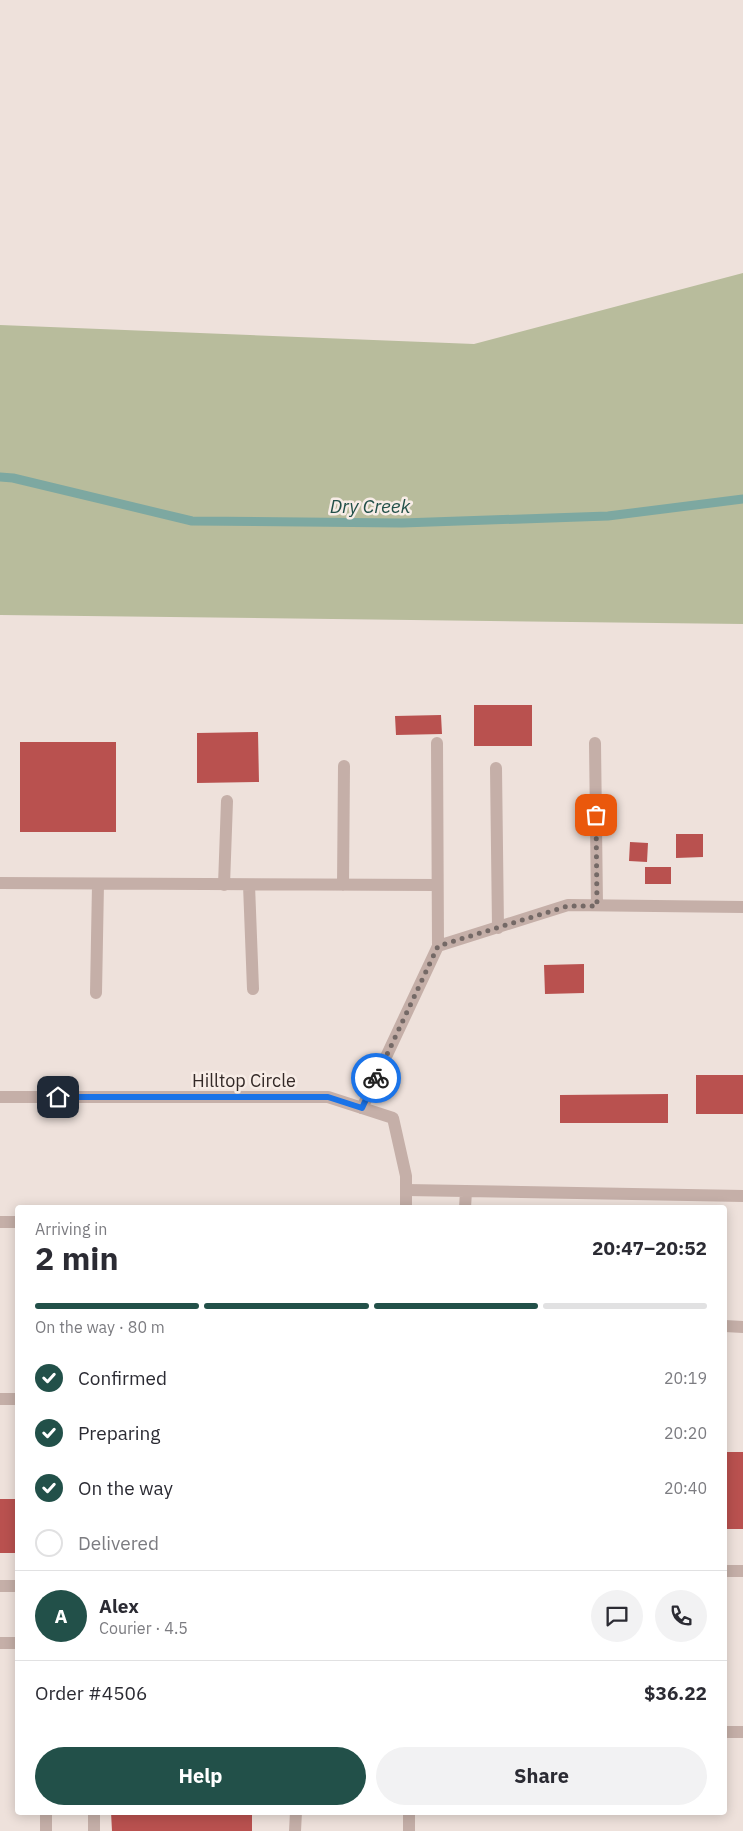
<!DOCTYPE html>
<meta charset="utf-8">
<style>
:root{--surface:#fff;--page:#f2f2f3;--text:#2b2b33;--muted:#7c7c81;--line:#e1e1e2;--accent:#225049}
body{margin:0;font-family:"IBM Plex Sans",sans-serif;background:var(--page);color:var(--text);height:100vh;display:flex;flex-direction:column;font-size:19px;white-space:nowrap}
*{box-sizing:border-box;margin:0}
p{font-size:16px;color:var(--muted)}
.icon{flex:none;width:28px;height:28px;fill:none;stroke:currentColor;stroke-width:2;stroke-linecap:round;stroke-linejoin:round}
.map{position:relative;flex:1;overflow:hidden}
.side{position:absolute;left:15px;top:1205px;width:712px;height:610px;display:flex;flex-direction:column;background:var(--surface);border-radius:5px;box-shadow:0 2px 12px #0003}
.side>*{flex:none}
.pin{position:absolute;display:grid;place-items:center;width:42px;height:42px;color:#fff;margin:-21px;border-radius:10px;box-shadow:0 2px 8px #0006}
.courier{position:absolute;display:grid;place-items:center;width:50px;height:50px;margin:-25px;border:4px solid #1a73e8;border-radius:50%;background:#fff;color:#222;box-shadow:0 1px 6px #0007}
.headline em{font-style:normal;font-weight:700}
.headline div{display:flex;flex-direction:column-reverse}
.headline{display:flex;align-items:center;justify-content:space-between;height:85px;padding:0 20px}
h1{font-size:32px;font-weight:700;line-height:38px}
.bar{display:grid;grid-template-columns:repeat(4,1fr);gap:8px 5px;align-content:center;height:60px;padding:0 20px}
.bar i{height:6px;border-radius:4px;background:var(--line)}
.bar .selected{background:var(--accent)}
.bar p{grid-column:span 4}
.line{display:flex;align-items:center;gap:12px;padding:0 20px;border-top:1px solid var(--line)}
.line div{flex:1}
.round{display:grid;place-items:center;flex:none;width:52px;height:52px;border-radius:26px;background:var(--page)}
ol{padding:0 20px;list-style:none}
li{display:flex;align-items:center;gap:15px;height:55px}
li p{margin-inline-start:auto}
li .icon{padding:5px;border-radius:50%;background:var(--accent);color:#fff;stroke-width:4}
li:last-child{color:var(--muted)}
li i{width:28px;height:28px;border:2px solid var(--line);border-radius:50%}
.primary-button{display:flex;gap:10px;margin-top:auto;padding:10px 20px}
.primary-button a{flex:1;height:58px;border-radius:30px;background:var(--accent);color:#fff;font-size:20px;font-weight:700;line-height:58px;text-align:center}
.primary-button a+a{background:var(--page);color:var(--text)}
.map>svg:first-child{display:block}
.green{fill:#b8bc9c}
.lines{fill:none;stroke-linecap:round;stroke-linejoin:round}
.stream{stroke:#7da8a1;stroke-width:9}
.building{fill:#b9514f}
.service{stroke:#c5afa8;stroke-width:12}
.minor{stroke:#c5afa8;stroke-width:12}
.done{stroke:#746966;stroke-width:5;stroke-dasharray:0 9}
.route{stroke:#1a73e8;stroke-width:6}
.labels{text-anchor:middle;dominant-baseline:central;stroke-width:5;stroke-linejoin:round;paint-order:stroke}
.street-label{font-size:18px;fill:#332927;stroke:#f7ece6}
.water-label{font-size:19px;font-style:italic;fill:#225049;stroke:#f7ece6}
</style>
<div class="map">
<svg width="743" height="1831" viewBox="0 0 743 1831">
<rect width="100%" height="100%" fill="#eee1db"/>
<path class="green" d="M743 273V624L0 615V325L474 344Z"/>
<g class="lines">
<path class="stream" d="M0 477 13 478 192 521 402 523 608 516 743 499"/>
</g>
<path class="building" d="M474 705H532V746H474Z
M441 715 442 734 396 735 395 716Z
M258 732 259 782 197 783V733Z
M20 742H116V832H20Z
M676 834H703V857L676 858Z
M630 842 648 843 647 862 629 861Z
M645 867H671V884H645Z
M584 964V993L545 994 544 965Z
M696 1075H743V1114H696Z
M668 1094V1123H560V1095Z
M725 1452H743V1529H725Z
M0 1499H16V1553H0Z
M111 1812H252V1831H112Z"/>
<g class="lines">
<path class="service" d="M437 743 438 946
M595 743 597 905
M496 768 498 928
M0 883 437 885
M224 885 227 801
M249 885 253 989
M343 885 344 766
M96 993 98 884
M362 1108 438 946 568 905 743 907
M406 1190 743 1196
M465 1208 466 1191
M0 1222H18
M725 1326 743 1327
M0 1399H18
M725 1571H743
M0 1586H18
M0 1643H18
M725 1732H743
M46 1831V1812
M94 1831V1812
M295 1831 296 1812"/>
<path class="minor" d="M0 1097H328L393 1118 406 1176V1208
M409 1812V1831"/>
</g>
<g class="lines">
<path class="done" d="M376 1078 438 946 568 906H597L596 815"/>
<path class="route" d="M58 1097H328L362 1108 376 1078"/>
</g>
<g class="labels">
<g class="street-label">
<text x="244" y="1080">Hilltop Circle</text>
</g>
<g class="water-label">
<text x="370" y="506">Dry Creek</text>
</g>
</g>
</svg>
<div class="pin" style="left:596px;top:815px;background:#ea580c"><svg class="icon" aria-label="bag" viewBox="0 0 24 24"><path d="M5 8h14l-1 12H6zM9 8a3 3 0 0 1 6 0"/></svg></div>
<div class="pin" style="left:58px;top:1097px;background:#1f2937"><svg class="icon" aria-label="home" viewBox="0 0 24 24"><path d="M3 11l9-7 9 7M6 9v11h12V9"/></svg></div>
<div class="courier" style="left:376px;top:1078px"><svg class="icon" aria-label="bike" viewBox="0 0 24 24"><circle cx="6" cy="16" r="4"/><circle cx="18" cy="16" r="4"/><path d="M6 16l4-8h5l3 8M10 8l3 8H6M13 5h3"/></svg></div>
<section class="side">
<div class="headline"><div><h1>2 min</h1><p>Arriving in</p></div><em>20:47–20:52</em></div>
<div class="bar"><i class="selected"></i><i class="selected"></i><i class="selected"></i><i></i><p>On the way · 80 m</p></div>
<ol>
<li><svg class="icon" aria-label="check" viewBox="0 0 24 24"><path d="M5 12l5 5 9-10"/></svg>Confirmed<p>20:19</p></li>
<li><svg class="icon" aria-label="check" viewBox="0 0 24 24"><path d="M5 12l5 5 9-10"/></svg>Preparing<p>20:20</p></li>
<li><svg class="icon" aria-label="check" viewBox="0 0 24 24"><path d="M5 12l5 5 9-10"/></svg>On the way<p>20:40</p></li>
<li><i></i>Delivered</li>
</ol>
<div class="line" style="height:90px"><b class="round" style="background:var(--accent);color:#fff">A</b><div><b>Alex</b><p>Courier · 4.5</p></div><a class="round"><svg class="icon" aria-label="chat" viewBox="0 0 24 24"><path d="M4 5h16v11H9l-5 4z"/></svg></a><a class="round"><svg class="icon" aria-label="phone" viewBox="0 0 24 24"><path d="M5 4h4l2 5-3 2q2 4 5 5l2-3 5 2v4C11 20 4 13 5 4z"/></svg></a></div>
<div class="line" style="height:65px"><div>Order #4506</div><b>$36.22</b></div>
<div class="primary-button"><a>Help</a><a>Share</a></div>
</section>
</div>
